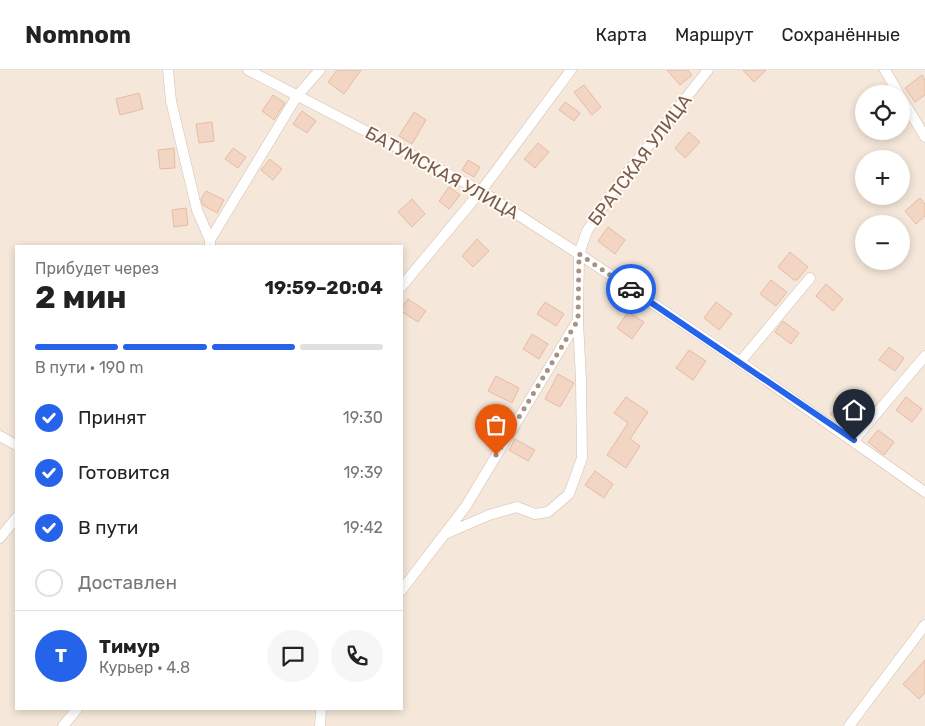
<!DOCTYPE html>
<html lang="ru">
<meta charset="utf-8">
<style>
:root{--surface:#fff;--page:#f6f6f6;--text:#222;--muted:#767676;--line:#e0e0e0;--accent:#2563eb}
body{margin:0;font-family:Rubik,sans-serif;background:var(--page);color:var(--text);height:100vh;display:flex;flex-direction:column;font-size:19px;white-space:nowrap}
*{box-sizing:border-box;margin:0}
p{font-size:16px;color:var(--muted)}
.icon{flex:none;width:28px;height:28px;fill:none;stroke:currentColor;stroke-width:2;stroke-linecap:round;stroke-linejoin:round}
.map{position:relative;flex:1;overflow:hidden}
.panel{position:absolute;left:15px;top:175px;width:388px;height:465px;display:flex;flex-direction:column;background:var(--surface);border-radius:0px;box-shadow:0 2px 8px #0003}
.panel>*{flex:none}
.controls{position:absolute;left:855px;top:15px;display:grid;gap:10px}
.controls a{display:grid;place-items:center;width:55px;height:55px;border-radius:50%;background:var(--surface);box-shadow:0 2px 8px #0003;font-size:25px}
.pin{position:absolute;display:grid;place-items:center;width:42px;height:42px;color:#fff;margin:-51px -21px;border-radius:50% 50% 50% 0;rotate:-45deg;box-shadow:0 0 5px #0007}
.pin .icon{rotate:45deg}
.courier{position:absolute;display:grid;place-items:center;width:50px;height:50px;margin:-25px;border:4px solid #2563eb;border-radius:50%;background:#fff;color:#222;box-shadow:0 1px 6px #0007}
.overview em{font-style:normal;font-weight:700}
.overview div{display:flex;flex-direction:column-reverse}
.overview{display:flex;align-items:center;justify-content:space-between;height:85px;padding:0 20px}
h1{font-size:32px;font-weight:700;line-height:38px}
.bar{display:grid;grid-template-columns:repeat(4,1fr);gap:8px 5px;align-content:center;height:60px;padding:0 20px}
.bar i{height:6px;border-radius:4px;background:var(--line)}
.bar .selected{background:var(--accent)}
.bar p{grid-column:span 4}
.line{display:flex;align-items:center;gap:12px;padding:0 20px;border-top:1px solid var(--line)}
.line div{flex:1}
.round{display:grid;place-items:center;flex:none;width:52px;height:52px;border-radius:26px;background:var(--page)}
ol{padding:0 20px;list-style:none}
li{display:flex;align-items:center;gap:15px;height:55px}
li p{margin-inline-start:auto}
li .icon{padding:5px;border-radius:50%;background:var(--accent);color:#fff;stroke-width:4}
li:last-child{color:var(--muted)}
li i{width:28px;height:28px;border:2px solid var(--line);border-radius:50%}
header{display:flex;align-items:center;gap:30px;box-sizing:border-box;height:70px;padding:0 25px;background:var(--surface);border-bottom:1px solid var(--line)}
header strong{font-size:24px}
nav{display:flex;gap:28px;margin-inline-start:auto;font-size:18px}
.map>svg:first-child{display:block}
.residential{fill:#f5e8da;fill-rule:evenodd}
.building{fill:#f3d5c3;stroke:#e6bba3}
.lines{fill:none;stroke-linecap:round;stroke-linejoin:round}
.minor-casing{stroke:#d1beb0;stroke-width:11}
.minor{stroke:#fff;stroke-width:10}
.done{stroke:#a89285;stroke-width:5;stroke-dasharray:0 9}
.route{stroke:#2563eb;stroke-width:6}
.labels{text-anchor:middle;dominant-baseline:central;stroke-width:4;stroke-linejoin:round;paint-order:stroke}
.street-label{font-size:18px;fill:#7a5c4d;stroke:#fffaf3}
</style>
<header>
<strong>Nomnom</strong>
<nav><a>Карта</a><a>Маршрут</a><a>Сохранённые</a></nav>
</header>
<div class="map">
<svg width="925" height="656" viewBox="0 0 925 656">
<rect width="100%" height="100%" fill="#fdf6ec"/>
<path class="residential" d="M0 0H925V656H0ZM864 24H901V61H864ZM864 89H901V126H864ZM864 154H901V191H864ZM16 176H401V639H16Z"/>
<path class="building" d="M337 0H361L344 24 328 12Z
M667 0H688L692 5 680 15Z
M743 0H766L754 12Z
M922 5 925 10V25L915 32 905 18Z
M584 15 601 37 592 45 574 22Z
M139 23 143 39 120 45 116 29Z
M273 25 285 33 274 50 262 41Z
M565 32 580 43 574 51 559 40Z
M302 41 316 51 307 63 293 54Z
M414 42 426 50 412 74 399 66Z
M212 52 214 71 199 73 196 54Z
M689 62 700 72 685 88 675 78Z
M538 73 549 82 535 98 524 89Z
M174 78 175 98 160 99 158 80Z
M233 78 246 87 238 98 225 89Z
M270 89 282 99 273 110 261 100Z
M468 90 480 97 474 107 462 100Z
M449 117 460 125 449 139 439 131Z
M206 121 224 130 217 143 203 135 201 129Z
M920 128 925 134V146L916 154 905 141Z
M412 129 425 144 412 157 398 142Z
M186 138 188 155 174 157 172 140Z
M608 157 625 170 615 184 598 171Z
M477 169 489 181 473 197 462 186Z
M790 182 808 197 797 210H794L778 197Z
M771 210 787 222 776 236 760 224Z
M826 214 843 229 833 241 816 226Z
M408 229 426 241 418 252 401 241V238Z
M545 232 564 244 556 256 537 244Z
M716 232 732 244 719 260 704 248Z
M628 242 644 252 632 269 617 258Z
M783 251 799 263 791 274 775 262Z
M532 264 548 274 539 289 523 279Z
M889 277 904 288 895 301 879 290Z
M689 280 706 291 693 310 676 298Z
M558 304 574 313 560 337 545 329Z
M496 306 519 318 512 333 488 321Z
M626 327 648 342 630 369 640 376 626 398 607 385 628 353 614 343Z
M906 327 922 339 912 352 896 340Z
M841 331 861 346 850 360 830 344Z
M878 360 894 372 884 385 868 372Z
M515 369 535 380 528 391 509 380Z
M595 401 613 414 604 428 585 415Z
M925 590V623L919 629 903 614Z"/>
<g class="lines">
<defs>
<path id="minor" d="M168 0 171 31 197 140 210 170
M248 0 481 121 579 184 740 292 925 422
M885 0 899 24
M901 27 925 67
M210 176V170L297 26 320 0
M401 217 481 121 571 0
M740 292 810 208
M0 366 16 375
M854 370 925 286
M445 464 489 445 517 437 535 444 548 442 569 424 582 388 581 310 578 251
M0 468 16 448
M401 521 466 436 578 250 579 184 587 161 616 117 708 0
M63 656 77 639
M320 656 321 639
M849 656 925 555"/>
</defs>
<use href="#minor" class="minor-casing"/>
<use href="#minor" class="minor"/>
</g>
<g class="lines">
<path class="done" d="M496 385 578 250 579 184 631 219"/>
<path class="route" d="M631 219 854 370"/>
</g>
<g class="labels">
<g class="street-label">
<text transform="translate(640 90) rotate(-53)">БРАТСКАЯ УЛИЦА</text>
<text transform="translate(442 103) rotate(29)">БАТУМСКАЯ УЛИЦА</text>
</g>
</g>
</svg>
<div class="controls">
<a><svg class="icon" aria-label="locate" viewBox="0 0 24 24"><circle cx="12" cy="12" r="6"/><path d="M12 2v4M12 18v4M2 12h4M18 12h4"/></svg></a>
<a>+</a>
<a>−</a>
</div>
<div class="pin" style="left:496px;top:385px;background:#ea580c"><svg class="icon" aria-label="bag" viewBox="0 0 24 24"><path d="M5 8h14l-1 12H6zM9 8a3 3 0 0 1 6 0"/></svg></div>
<div class="pin" style="left:854px;top:370px;background:#1f2937"><svg class="icon" aria-label="home" viewBox="0 0 24 24"><path d="M3 11l9-7 9 7M6 9v11h12V9"/></svg></div>
<div class="courier" style="left:631px;top:219px"><svg class="icon" aria-label="car" viewBox="0 0 24 24"><path d="M5 17H2v-5l4-1 3-4h7l3 4 3 1v5h-3M9 17h6M6 11h13"/><circle cx="7" cy="17" r="2"/><circle cx="17" cy="17" r="2"/></svg></div>
<section class="panel">
<div class="overview"><div><h1>2 мин</h1><p>Прибудет через</p></div><em>19:59–20:04</em></div>
<div class="bar"><i class="selected"></i><i class="selected"></i><i class="selected"></i><i></i><p>В пути · 190 m</p></div>
<ol>
<li><svg class="icon" aria-label="check" viewBox="0 0 24 24"><path d="M5 12l5 5 9-10"/></svg>Принят<p>19:30</p></li>
<li><svg class="icon" aria-label="check" viewBox="0 0 24 24"><path d="M5 12l5 5 9-10"/></svg>Готовится<p>19:39</p></li>
<li><svg class="icon" aria-label="check" viewBox="0 0 24 24"><path d="M5 12l5 5 9-10"/></svg>В пути<p>19:42</p></li>
<li><i></i>Доставлен</li>
</ol>
<div class="line" style="height:90px"><b class="round" style="background:var(--accent);color:#fff">Т</b><div><b>Тимур</b><p>Курьер · 4.8</p></div><a class="round"><svg class="icon" aria-label="chat" viewBox="0 0 24 24"><path d="M4 5h16v11H9l-5 4z"/></svg></a><a class="round"><svg class="icon" aria-label="phone" viewBox="0 0 24 24"><path d="M5 4h4l2 5-3 2q2 4 5 5l2-3 5 2v4C11 20 4 13 5 4z"/></svg></a></div>
</section>
</div>
